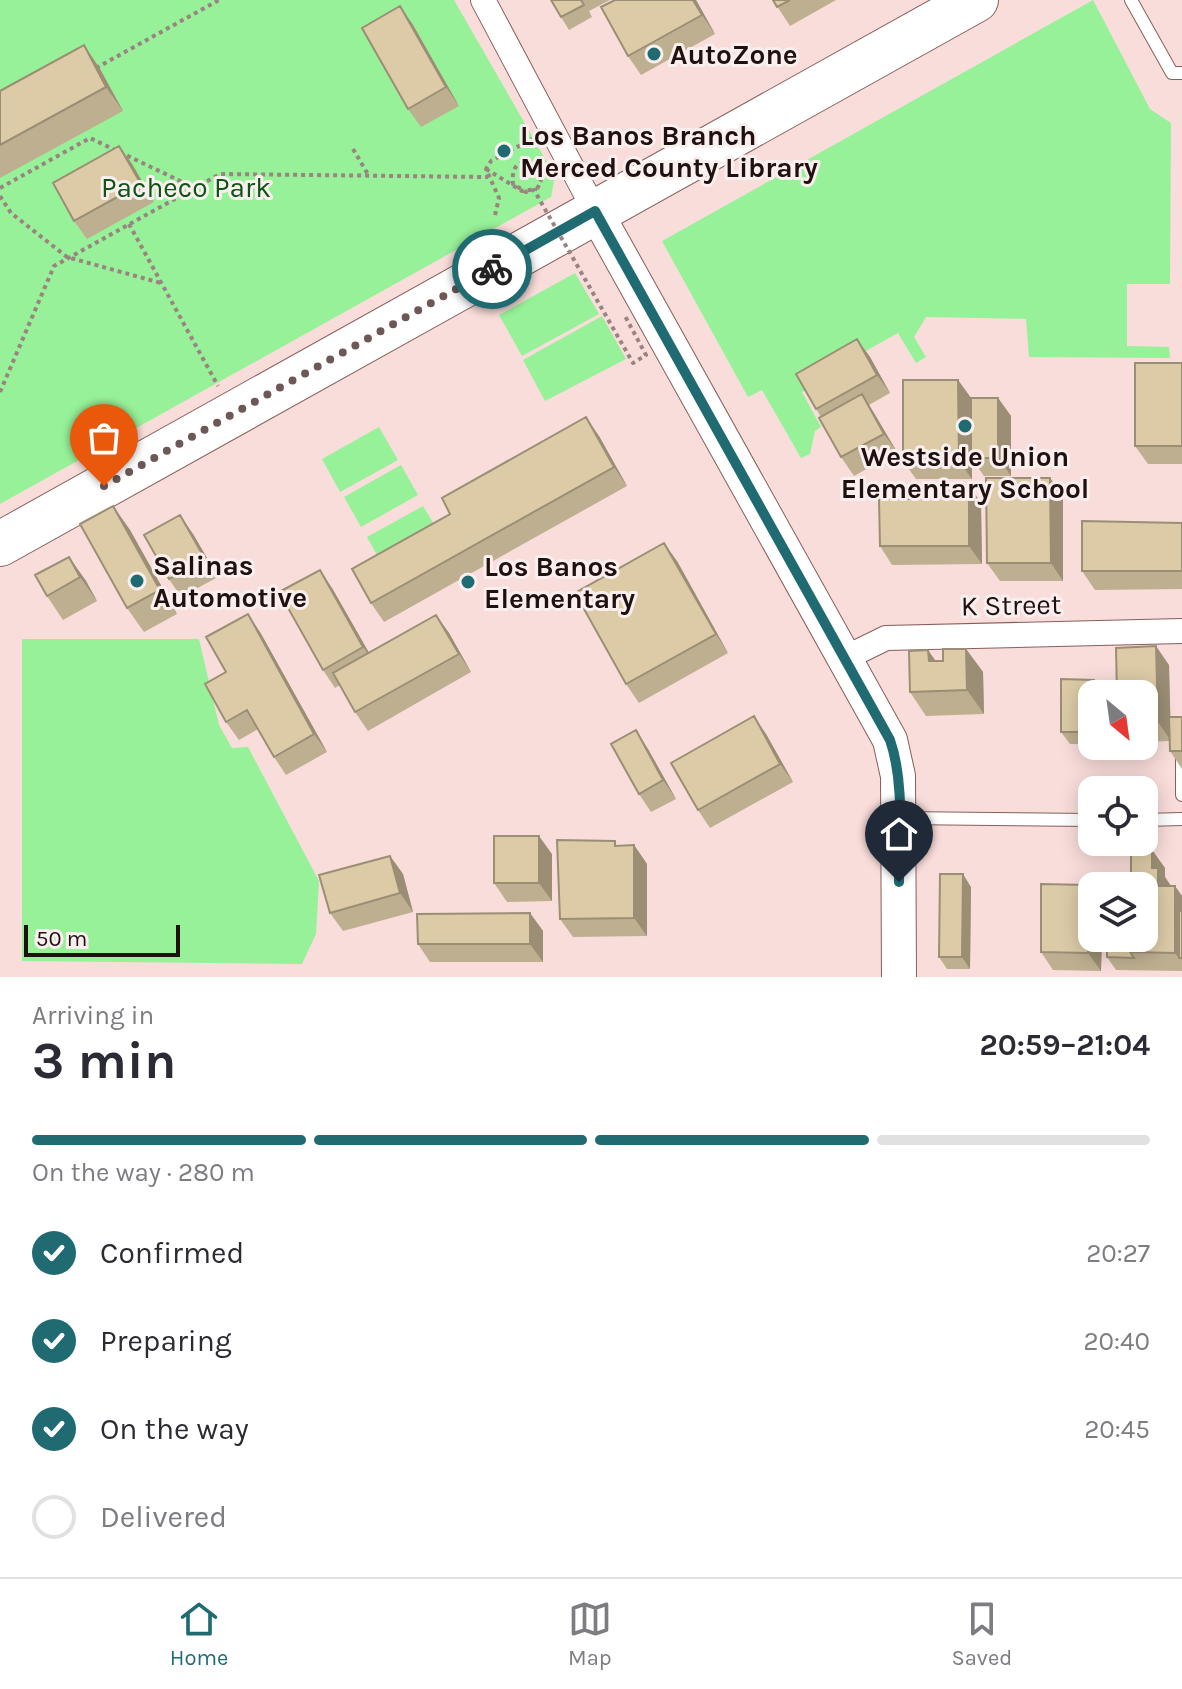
<!DOCTYPE html>
<meta charset="utf-8">
<style>
:root{--surface:#fff;--page:#f2f2f3;--text:#2b2b33;--muted:#7c7c81;--line:#e1e1e2;--accent:#206b72}
body{margin:0;font-family:Karla,sans-serif;background:var(--page);color:var(--text);height:100vh;display:flex;flex-direction:column;font-size:30px;white-space:nowrap}
*{box-sizing:border-box;margin:0}
p{font-size:26px;color:var(--muted)}
.icon{flex:none;width:44px;height:44px;fill:none;stroke:currentColor;stroke-width:2;stroke-linecap:round;stroke-linejoin:round}
.map{position:relative;height:977px;overflow:hidden}
.drawer{display:flex;flex-direction:column;background:var(--surface);flex:1}
.drawer>*{flex:none}
.needle{width:52px;rotate:151deg}
.fabs{position:absolute;left:1078px;top:680px;display:grid;gap:16px}
.fabs a{display:grid;place-items:center;width:80px;height:80px;border-radius:16px;background:var(--surface);box-shadow:0 4px 20px #0003;font-size:40px}
.scale{position:absolute;left:24px;bottom:20px;width:156px;box-sizing:border-box;padding-left:8px;border:4px solid #20100f;border-top:0;font-size:22px;line-height:28px;white-space:nowrap;color:#20100f;-webkit-text-stroke:6px #f9efee;paint-order:stroke}
.pin{position:absolute;display:grid;place-items:center;width:68px;height:68px;color:#fff;margin:-82px -34px;border-radius:50% 50% 50% 0;rotate:-45deg;box-shadow:0 0 8px #0007}
.pin .icon{rotate:45deg}
.courier{position:absolute;display:grid;place-items:center;width:80px;height:80px;margin:-40px;border:6px solid #206b72;border-radius:50%;background:#fff;color:#222;box-shadow:0 2px 10px #0007}
.headline em{font-style:normal;font-weight:700}
.headline div{display:flex;flex-direction:column-reverse}
.headline{display:flex;align-items:center;justify-content:space-between;height:136px;padding:0 32px}
h1{font-size:52px;font-weight:700;line-height:60px}
.bar{display:grid;grid-template-columns:repeat(4,1fr);gap:12px 8px;align-content:center;height:96px;padding:0 32px}
.bar i{height:10px;border-radius:6px;background:var(--line)}
.bar .selected{background:var(--accent)}
.bar p{grid-column:span 4}
ol{padding:0 32px;list-style:none}
li{display:flex;align-items:center;gap:24px;height:88px}
li p{margin-inline-start:auto}
li .icon{padding:8px;border-radius:50%;background:var(--accent);color:#fff;stroke-width:4}
li:last-child{color:var(--muted)}
li i{width:44px;height:44px;border:4px solid var(--line);border-radius:50%}
.tab-bar{display:flex;justify-content:space-around;align-items:center;height:112px;border-top:2px solid var(--line);background:var(--surface);font-size:22px;color:var(--muted)}
.tab-bar a{display:grid;justify-items:center;gap:4px}
.tab-bar .selected{color:var(--accent)}
.map>svg:first-child{display:block}
.green{fill:#97f198}
.lines{fill:none;stroke-linecap:round;stroke-linejoin:round}
.lane-casing{stroke:#865f5c;stroke-width:14}
.street-casing{stroke:#865f5c;stroke-width:26}
.secondary-casing{stroke:#865f5c;stroke-width:36}
.highway-casing{stroke:#865f5c;stroke-width:46}
.path{stroke:#9a8381;stroke-width:4;stroke-dasharray:4 4;stroke-linecap:butt}
.lane{stroke:#fff;stroke-width:12}
.street{stroke:#fff;stroke-width:24}
.secondary{stroke:#fff;stroke-width:34}
.highway{stroke:#fff;stroke-width:44}
.path-bridge{stroke:#9a8381;stroke-width:4;stroke-dasharray:4 4;stroke-linecap:butt}
.wall{fill:#beaf90}
.shaded-wall{fill:#9b8e75}
.building{fill:#ddcba7;stroke:#9b8e75;stroke-width:2}
.done{stroke:#6c5856;stroke-width:8;stroke-dasharray:0 14.4}
.route{stroke:#206b72;stroke-width:10}
.poi-dot{fill:#206b72;stroke:#f9efee;stroke-width:3}
.labels{text-anchor:middle;dominant-baseline:central;stroke-width:6;stroke-linejoin:round;paint-order:stroke}
.poi-label{font-size:28px;font-weight:bold;fill:#20100f;stroke:#f9efee;text-anchor:start}
.park-label{font-size:28px;fill:#0d5515;stroke:#f9efee}
.street-label{font-size:28px;fill:#20100f;stroke:#f9efee}
</style>
<div class="map">
<svg width="1182" height="977" viewBox="0 0 1182 977">
<rect width="100%" height="100%" fill="#f9ddda"/>
<path class="green" d="M0 0H454L555 176 551 197 0 504Z
M1093 0 1150 109 1171 123 1170 284H1127V346L1169 347 1170 358 1029 357 1026 319 926 317 914 337 926 357 916 363 898 333 864 352 866 356 802 392 821 427 815 431 810 454 801 458 762 390 748 397 662 241Z
M575 273 599 314 522 356 499 315Z
M602 316 626 359 545 401 523 360Z
M379 427 398 460 340 492 322 459Z
M401 465 418 495 361 527 344 497Z
M423 506 443 539 386 571 367 537Z
M22 639H199L219 725 232 748 248 747 319 881 316 934 302 964 22 961Z"/>
<g class="lines">
<defs>
<path id="lane" d="M1131 0 1172 73H1182
M1182 737V795
M899 818 1092 820
M1144 820 1182 819"/>
<path id="street" d="M483 0 595 211
M845 658 886 638 1182 631"/>
<path id="secondary" d="M595 211 890 740 898 776 899 977"/>
<path id="highway" d="M0 544 976 0"/>
</defs>
<use href="#lane" class="lane-casing"/>
<use href="#street" class="street-casing"/>
<use href="#secondary" class="secondary-casing"/>
<use href="#highway" class="highway-casing"/>
<path class="path" d="M96 68 219 0
M353 149 369 176
M486 169 522 191 537 189
M0 188 90 138 195 188
M0 196 11 213 67 257 161 283
M495 215 499 198 486 169 491 161 532 139
M129 224 218 386
M0 392 54 266 220 174 488 177"/>
<use href="#lane" class="lane"/>
<use href="#street" class="street"/>
<use href="#secondary" class="secondary"/>
<use href="#highway" class="highway"/>
<path class="path-bridge" d="M537 189C543 178 543 174 536 164 519 157 511 167 513 184L526 192 534 190 633 363 646 355 625 316"/>
</g>
<path class="wall" d="M551 0H610L589 11 592 17 569 30 561 17Z
M615 0H696L715 34 641 75 628 56Z
M773 0H836L790 26Z
M400 6 413 25 459 106 421 127 408 109Z
M84 45 100 69 123 111 0 178V91Z
M119 146 132 164 154 202 87 239 74 221Z
M857 339 870 357 890 393 869 405 897 452 854 476 841 457 821 417 816 409Z
M1182 363V464H1148L1135 446Z
M958 380 971 398H998L1011 416V476H984L972 459V479H916L903 461Z
M599 436 627 486 384 622 371 603Z
M1063 496V581H1000L987 563Z
M981 503 982 564 892 565 880 546Z
M113 506 130 530 177 614 144 632 127 608Z
M1182 523V589L1095 590 1082 571Z
M193 534 218 577 181 597 169 579Z
M69 557 86 581 97 601 63 620 47 596Z
M677 561 728 653 639 703 626 684Z
M332 588 369 653 436 615 449 633 471 672 368 731 355 712 340 685 335 688 323 670Z
M260 632 327 752 286 775 274 757 258 729 239 740 226 722V672Z
M966 649 983 672 984 714 926 716 910 692 943 661Z
M1169 665 1170 717H1182V769L1170 751V741L1144 742V694Z
M1094 680 1103 692 1092 694V744H1070L1061 732Z
M766 734 793 782 710 828 698 810Z
M648 749 676 799 651 812 639 794Z
M634 845 647 864V936L573 937 560 919 618 846Z
M1152 850 1165 868V877L1171 886H1175L1182 896V971L1116 970 1107 957 1144 938Z
M552 854V901L507 902 494 883Z
M390 856 403 874 413 912 343 931 330 913Z
M971 887 970 969H947L939 957Z
M530 913 543 931V962H430L418 944Z
M1092 938H1102L1101 971 1053 970 1041 952Z"/>
<path class="shaded-wall" d="M693 0H696L715 34 702 15Z
M400 6 413 25 459 106 446 87Z
M84 45 100 69 123 111 106 87Z
M119 146 132 164 154 202 141 184Z
M857 339 870 357 890 393 877 375Z
M958 380 971 398 972 479 959 461Z
M862 394 874 413 897 452 884 434Z
M998 398 1011 416V476L998 458Z
M586 417 599 436 627 486 614 467Z
M1050 478 1063 496V581L1051 563Z
M969 485 981 503 982 564 969 546Z
M113 506 130 530 177 614 160 590Z
M180 515 193 534 218 577 205 559Z
M664 543 677 561 728 653 716 634Z
M69 557 86 581 97 601 80 577Z
M320 570 332 588 376 665 363 647Z
M248 614 260 632 327 752 314 734Z
M436 615 449 633 471 672 459 654Z
M1156 646 1169 665 1171 741 1158 722Z
M966 649 983 672 984 714 967 690Z
M928 650 945 674 929 661Z
M1094 680 1103 692V694H1094Z
M754 716 766 734 793 782 780 764Z
M636 730 648 749 676 799 663 780Z
M539 836 552 854V901L539 883Z
M634 845 647 864V936L634 918Z
M1152 850 1165 868V877L1171 886H1158L1152 868Z
M390 856 403 874 413 912 400 893Z
M963 874 971 887 970 969 962 957Z
M1089 885 1092 889V938H1102L1101 971 1088 953Z
M1175 886 1182 896V958H1179L1175 953Z
M530 913 543 931V962L530 944Z"/>
<path class="building" d="M551 0H581L584 5 561 17Z
M615 0H693L702 15 628 56 601 7Z
M773 0H790L777 7Z
M400 6 446 87 408 109 362 28Z
M84 45 106 87 0 145V91Z
M119 146 141 184 74 221 53 183Z
M857 339 877 375 816 409 796 374Z
M1135 363H1182V446H1135Z
M903 380H958L959 461H903Z
M862 394 884 434 841 457 819 418Z
M971 398H998V458H971Z
M586 417 614 467 371 603 352 569 450 514 442 498Z
M986 478H1050L1051 563H987Z
M910 485H969V546H880L879 499H910Z
M113 506 160 590 127 608 80 524Z
M180 515 205 559 169 579 144 535Z
M1082 521 1182 523V571H1082Z
M664 543 716 634 626 684 575 593Z
M69 557 80 577 47 596 35 575Z
M320 570 363 647 323 670 279 592Z
M248 614 314 734 274 757 247 710 226 722 205 684 226 672 206 637Z
M436 615 459 654 355 712 333 673Z
M1156 646 1158 722 1144 723V694H1117L1116 648Z
M943 649H966L967 690 910 692 909 651 928 650 929 661H943Z
M1061 679 1094 680V694H1092V732H1061Z
M754 716 780 764 698 810 671 763Z
M1169 717H1182V751H1170Z
M636 730 663 780 639 794 611 744Z
M494 836H539V883H494Z
M557 840 615 841V846L634 845V918L560 919Z
M1131 849 1152 850V868H1158V886H1175V953L1130 952V938H1144V886H1131Z
M390 856 400 893 330 913 319 875Z
M940 874H963L962 957H939Z
M1041 884 1089 885 1088 953 1041 952Z
M1179 911H1182V958H1179Z
M530 913V944H418L417 914Z
M1107 938H1130V952L1134 958 1107 957Z"/>
<g class="lines">
<path class="done" d="M104 486 492 269"/>
<path class="route" d="M492 269 595 211 890 740C905 784 899 835 899 882"/>
</g>
<g class="poi-dot">
<circle cx="654" cy="54" r="8"/>
<circle cx="504" cy="151" r="8"/>
<circle cx="965" cy="426" r="8"/>
<circle cx="137" cy="581" r="8"/>
<circle cx="468" cy="582" r="8"/>
</g>
<g class="labels">
<g class="poi-label">
<text x="670" y="54">AutoZone</text>
<text x="520" y="135">Los Banos Branch<tspan x="520" dy="32">Merced County Library</tspan></text>
<text x="965" y="456" text-anchor="middle">Westside Union<tspan x="965" dy="32">Elementary School</tspan></text>
<text x="153" y="565">Salinas<tspan x="153" dy="32">Automotive</tspan></text>
<text x="484" y="566">Los Banos<tspan x="484" dy="32">Elementary</tspan></text>
</g>
<g class="park-label">
<text x="186" y="187">Pacheco Park</text>
</g>
<g class="street-label">
<text transform="translate(1011 605) rotate(-1)">K Street</text>
</g>
</g>
</svg>
<div class="fabs">
<a><svg class="needle" viewBox="-14 -14 28 28"><path d="M0-13l5 13h-10z" fill="#e53935"/><path d="M0 13l5-13h-10z" fill="#7c7c81"/></svg></a>
<a><svg class="icon" aria-label="locate" viewBox="0 0 24 24"><circle cx="12" cy="12" r="6"/><path d="M12 2v4M12 18v4M2 12h4M18 12h4"/></svg></a>
<a><svg class="icon" aria-label="layers" viewBox="0 0 24 24"><path d="M12 4l9 5-9 5-9-5zM3 14l9 5 9-5"/></svg></a>
</div>
<div class="scale">50 m</div>
<div class="pin" style="left:104px;top:486px;background:#ea580c"><svg class="icon" aria-label="bag" viewBox="0 0 24 24"><path d="M5 8h14l-1 12H6zM9 8a3 3 0 0 1 6 0"/></svg></div>
<div class="pin" style="left:899px;top:882px;background:#1f2937"><svg class="icon" aria-label="home" viewBox="0 0 24 24"><path d="M3 11l9-7 9 7M6 9v11h12V9"/></svg></div>
<div class="courier" style="left:492px;top:269px"><svg class="icon" aria-label="bike" viewBox="0 0 24 24"><circle cx="6" cy="16" r="4"/><circle cx="18" cy="16" r="4"/><path d="M6 16l4-8h5l3 8M10 8l3 8H6M13 5h3"/></svg></div>
</div>
<section class="drawer">
<div class="headline"><div><h1>3 min</h1><p>Arriving in</p></div><em>20:59–21:04</em></div>
<div class="bar"><i class="selected"></i><i class="selected"></i><i class="selected"></i><i></i><p>On the way · 280 m</p></div>
<ol>
<li><svg class="icon" aria-label="check" viewBox="0 0 24 24"><path d="M5 12l5 5 9-10"/></svg>Confirmed<p>20:27</p></li>
<li><svg class="icon" aria-label="check" viewBox="0 0 24 24"><path d="M5 12l5 5 9-10"/></svg>Preparing<p>20:40</p></li>
<li><svg class="icon" aria-label="check" viewBox="0 0 24 24"><path d="M5 12l5 5 9-10"/></svg>On the way<p>20:45</p></li>
<li><i></i>Delivered</li>
</ol>
</section>
<nav class="tab-bar">
<a class="selected"><svg class="icon" aria-label="home" viewBox="0 0 24 24"><path d="M3 11l9-7 9 7M6 9v11h12V9"/></svg>Home</a>
<a><svg class="icon" aria-label="map" viewBox="0 0 24 24"><path d="M3 6l6-2 6 2 6-2v14l-6 2-6-2-6 2zM9 4v14M15 6v14"/></svg>Map</a>
<a><svg class="icon" aria-label="saved" viewBox="0 0 24 24"><path d="M7 4h10v16l-5-4-5 4z"/></svg>Saved</a>
</nav>
